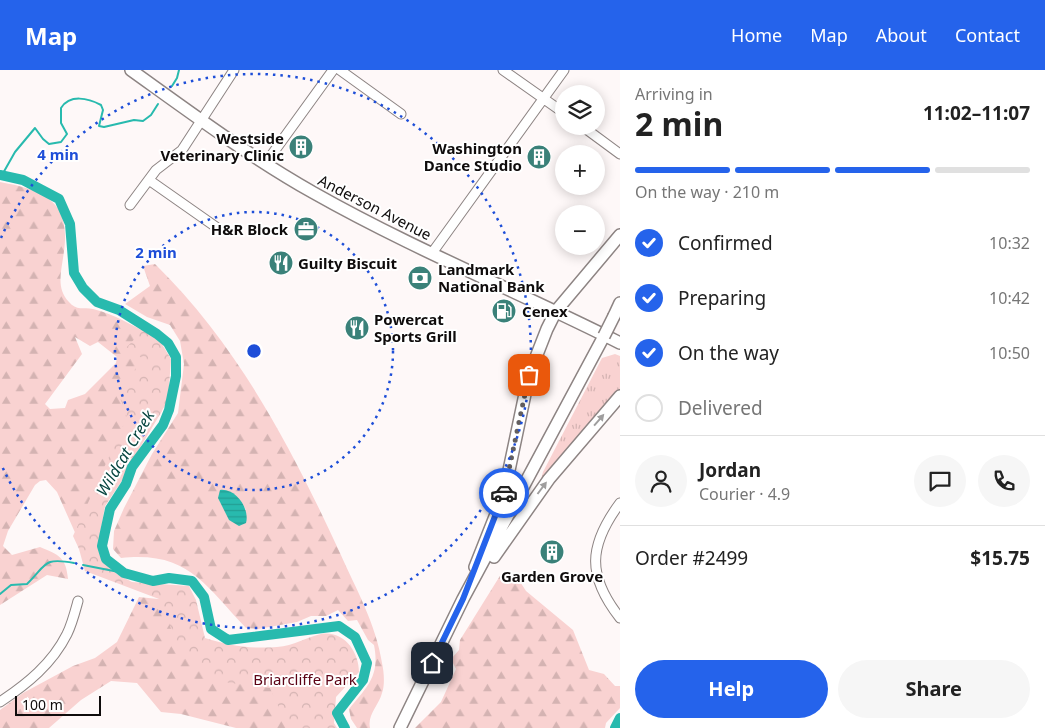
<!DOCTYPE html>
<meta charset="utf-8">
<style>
:root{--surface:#fff;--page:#f6f6f6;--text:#222;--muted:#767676;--line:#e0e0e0;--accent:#2563eb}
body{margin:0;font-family:"Noto Sans",sans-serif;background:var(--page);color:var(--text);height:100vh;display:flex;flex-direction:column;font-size:19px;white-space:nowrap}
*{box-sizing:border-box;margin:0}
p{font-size:16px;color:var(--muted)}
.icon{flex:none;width:28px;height:28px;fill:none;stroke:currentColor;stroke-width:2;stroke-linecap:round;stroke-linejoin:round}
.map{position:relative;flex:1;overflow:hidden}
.drawer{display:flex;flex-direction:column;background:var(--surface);width:425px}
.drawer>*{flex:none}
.controls{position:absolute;left:555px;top:15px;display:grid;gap:10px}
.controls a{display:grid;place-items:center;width:50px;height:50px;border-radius:50%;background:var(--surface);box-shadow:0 2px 12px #0003;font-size:25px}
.scale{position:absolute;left:15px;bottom:12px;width:86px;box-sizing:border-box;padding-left:5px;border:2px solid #0f0c0c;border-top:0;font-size:14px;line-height:18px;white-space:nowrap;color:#0f0c0c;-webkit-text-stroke:4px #fff;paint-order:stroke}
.pin{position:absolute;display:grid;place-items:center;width:42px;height:42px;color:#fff;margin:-21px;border-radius:10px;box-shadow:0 2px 8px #0006}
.courier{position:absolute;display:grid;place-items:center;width:50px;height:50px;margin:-25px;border:4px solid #2563eb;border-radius:50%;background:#fff;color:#222;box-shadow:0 1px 6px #0007}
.overview em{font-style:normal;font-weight:700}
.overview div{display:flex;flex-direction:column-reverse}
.overview{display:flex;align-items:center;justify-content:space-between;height:85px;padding:0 15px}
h1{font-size:32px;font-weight:700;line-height:38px}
.bar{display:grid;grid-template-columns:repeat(4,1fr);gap:8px 5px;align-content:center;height:60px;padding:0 15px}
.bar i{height:6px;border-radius:4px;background:var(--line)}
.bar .active{background:var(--accent)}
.bar p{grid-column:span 4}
.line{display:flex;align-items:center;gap:12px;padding:0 15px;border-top:1px solid var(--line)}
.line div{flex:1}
.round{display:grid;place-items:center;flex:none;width:52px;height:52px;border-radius:26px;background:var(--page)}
ol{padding:0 15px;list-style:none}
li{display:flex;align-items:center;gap:15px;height:55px}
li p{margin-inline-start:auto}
li .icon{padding:5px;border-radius:50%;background:var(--accent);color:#fff;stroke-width:4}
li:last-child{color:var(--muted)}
li i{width:28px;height:28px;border:2px solid var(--line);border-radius:50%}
.action{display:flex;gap:10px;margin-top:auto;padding:10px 15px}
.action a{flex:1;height:58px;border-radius:30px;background:var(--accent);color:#fff;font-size:20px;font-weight:700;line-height:58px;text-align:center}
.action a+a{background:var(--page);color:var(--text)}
header{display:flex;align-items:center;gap:30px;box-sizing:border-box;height:70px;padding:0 25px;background:var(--accent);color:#fff}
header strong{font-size:24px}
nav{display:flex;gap:28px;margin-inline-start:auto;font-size:18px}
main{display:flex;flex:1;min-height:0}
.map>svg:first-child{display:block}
.grass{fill:url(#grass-tufts)}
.forest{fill:url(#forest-firs);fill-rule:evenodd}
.park{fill:url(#park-crowns)}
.water{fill:url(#water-rules)}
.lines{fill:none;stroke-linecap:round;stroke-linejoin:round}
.stream{stroke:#28baae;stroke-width:2}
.river{stroke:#28baae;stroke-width:10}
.minor-casing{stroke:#8d8483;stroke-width:11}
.major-casing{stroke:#8d8483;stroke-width:14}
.minor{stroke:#fff;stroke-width:9}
.major{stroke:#fff;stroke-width:11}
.major-bridge-casing{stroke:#8d8483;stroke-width:14;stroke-linecap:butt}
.major-bridge{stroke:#fff;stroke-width:11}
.oneway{fill:#9f9e9e}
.done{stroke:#635f5f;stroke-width:5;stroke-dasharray:0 9}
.route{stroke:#2563eb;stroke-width:6}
.ring{fill:none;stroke:#1d4ed8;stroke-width:2.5;stroke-dasharray:2.5 5}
.labels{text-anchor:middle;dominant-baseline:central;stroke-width:4;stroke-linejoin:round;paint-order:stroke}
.poi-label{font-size:15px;font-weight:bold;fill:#0f0c0c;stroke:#fff;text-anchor:start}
.street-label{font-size:15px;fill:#0f0c0c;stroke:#fff}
.park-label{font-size:15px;fill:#5b0214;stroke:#fff}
.water-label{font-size:16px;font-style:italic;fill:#05443f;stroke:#fff}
.centre{fill:#1d4ed8;stroke:#fff;stroke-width:2.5}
.ring-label{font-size:15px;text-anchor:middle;font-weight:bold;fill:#1d4ed8;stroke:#fff;stroke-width:4;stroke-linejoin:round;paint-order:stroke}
</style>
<header>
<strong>Map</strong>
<nav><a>Home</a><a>Map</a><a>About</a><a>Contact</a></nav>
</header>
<main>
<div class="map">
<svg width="620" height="658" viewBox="0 0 620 658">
<defs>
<pattern id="grass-tufts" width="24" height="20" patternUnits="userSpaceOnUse" patternTransform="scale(1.25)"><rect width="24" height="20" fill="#f9d2d1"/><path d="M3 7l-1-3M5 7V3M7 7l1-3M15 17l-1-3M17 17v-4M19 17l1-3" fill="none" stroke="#d4b3b2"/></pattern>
<pattern id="forest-firs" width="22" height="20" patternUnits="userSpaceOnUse" patternTransform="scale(1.25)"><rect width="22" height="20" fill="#f9d2d1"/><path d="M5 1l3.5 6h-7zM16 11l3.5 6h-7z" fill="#d4b3b2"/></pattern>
<pattern id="park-crowns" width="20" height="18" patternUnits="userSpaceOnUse" patternTransform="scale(1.25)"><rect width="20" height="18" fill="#f9d2d1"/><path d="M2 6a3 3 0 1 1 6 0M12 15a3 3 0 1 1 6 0" fill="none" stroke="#d4b3b2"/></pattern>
<pattern id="water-rules" width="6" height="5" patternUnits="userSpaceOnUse" patternTransform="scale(1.25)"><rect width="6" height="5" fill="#28baae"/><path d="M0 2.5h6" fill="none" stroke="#239f94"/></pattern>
</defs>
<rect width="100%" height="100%" fill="#fef8f8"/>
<path class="grass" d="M615 284 620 286V320L541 409 543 402 602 288Z"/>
<path class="forest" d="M0 112C44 120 71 131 64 181 62 199 55 218 69 232 76 241 84 237 93 239 115 244 132 256 152 265L162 341 105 436 85 485 57 422 46 410 40 411 35 415 8 461 3 476 12 485 40 477C59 485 66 487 68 509L47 505 0 535ZM75 267 90 276 98 272 117 287 116 293 85 324 68 330 65 338 50 339 45 334 82 284Z
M155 194C238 275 292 379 340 483 356 519 376 554 382 593 384 602 385 615 382 623 379 635 367 645 370 658H357L351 649 349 639C368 616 380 606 374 575L368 570 357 550 348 551 338 540 326 546H311L297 552 258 559 246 558C204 514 188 481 121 488L113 479 114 461 124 438 152 384 178 343 184 294 180 271 170 255 147 247 125 234 150 216 143 196ZM220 432 242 433 246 440 223 437Z
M503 501 517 507 526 521 573 560 589 600 604 604 615 616H620V638L606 653 605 658H415L441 632 456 599 451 589 459 580 460 570Z
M139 527 177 531 197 576 327 639 332 658H236L181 644 161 642 137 613 111 611 81 630 49 658H0V640L23 623 73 596 95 588 117 572Z"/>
<path class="park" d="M144 259 157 266 171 289 168 331 138 378 125 406 105 436 98 476 105 493 117 504 132 512 189 516 196 530 205 568C230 576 251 579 277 577 294 576 306 567 321 564 344 560 359 582 359 602L336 627 334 653 337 658H288L270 618 208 610 211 604 182 586 159 529 85 501 79 479 73 466 127 347 119 325 142 288 126 278Z"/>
<path class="water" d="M220 420C236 418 250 439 246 453L239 456 229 450 218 428Z"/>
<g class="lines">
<path class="stream" d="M172 16 177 8 179 0
M2 105 15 82 35 58 43 69 49 74 61 72 67 64 61 53V38C70 24 88 28 101 35L103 40 99 56 104 57 134 50 143 51 151 45 158 34
M83 495 124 503
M0 524 11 515 27 514C47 495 42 487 74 493"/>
<path class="river" d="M0 105 23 110 59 129 70 154 74 203 83 218 97 232 119 240 157 264 168 273 176 287V306L169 340 163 355 132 397 126 414 110 439 102 476 106 489 124 503 153 511 169 508 192 511 204 527 211 559 228 570 339 556 355 567 367 593 363 610 337 643 345 658
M615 658 620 648"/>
<defs>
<path id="minor" d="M340 0 401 44
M503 0 564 43
M582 56 620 84
M265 94 333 0
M149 110 216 157
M130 135 156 100 182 80 234 0
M432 183 564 0
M620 433C588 476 587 506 620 548
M0 632C27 614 52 594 67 564 72 554 75 542 78 531"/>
<path id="major" d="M131 0C191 43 250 87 314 123 413 179 519 222 620 273
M614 246 620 233
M494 487 549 409 620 326
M475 497 504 424 529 305 547 259 556 241 620 165
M400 658 463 529 604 266"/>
</defs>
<use href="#minor" class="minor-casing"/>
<use href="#major" class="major-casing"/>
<use href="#minor" class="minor"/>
<use href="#major" class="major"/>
<defs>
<path id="major-bridge" d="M604 266 614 246"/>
</defs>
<use href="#major-bridge" class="major-bridge-casing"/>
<use href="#major-bridge" class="major-bridge"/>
</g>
<defs><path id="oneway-solid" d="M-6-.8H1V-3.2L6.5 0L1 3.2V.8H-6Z" transform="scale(1.25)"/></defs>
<g class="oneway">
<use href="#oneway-solid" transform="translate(599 350) rotate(-49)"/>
<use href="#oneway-solid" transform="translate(542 418) rotate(-53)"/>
</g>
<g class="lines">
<path class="done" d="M504 423 529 305"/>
<path class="route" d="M432 593 463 529 504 423"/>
</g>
<g class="ring">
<circle cx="254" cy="281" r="139"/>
<path d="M1 168A277 277 0 1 1 1 394"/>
</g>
<defs>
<symbol id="building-disc" viewBox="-11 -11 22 22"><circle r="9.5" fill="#3a8179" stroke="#fff"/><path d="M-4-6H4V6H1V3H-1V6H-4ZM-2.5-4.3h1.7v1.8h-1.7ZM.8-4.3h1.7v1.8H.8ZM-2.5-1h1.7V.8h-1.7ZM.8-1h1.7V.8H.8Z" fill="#fff"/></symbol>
<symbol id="office-disc" viewBox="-11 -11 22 22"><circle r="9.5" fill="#3a8179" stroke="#fff"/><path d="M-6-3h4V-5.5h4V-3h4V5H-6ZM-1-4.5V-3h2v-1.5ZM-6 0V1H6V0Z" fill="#fff"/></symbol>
<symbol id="restaurant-disc" viewBox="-11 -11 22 22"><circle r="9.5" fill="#3a8179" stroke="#fff"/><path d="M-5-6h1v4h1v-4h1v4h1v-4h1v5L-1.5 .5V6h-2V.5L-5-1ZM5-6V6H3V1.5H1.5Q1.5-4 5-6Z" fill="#fff"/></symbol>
<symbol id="bank-disc" viewBox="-11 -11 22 22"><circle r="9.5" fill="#3a8179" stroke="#fff"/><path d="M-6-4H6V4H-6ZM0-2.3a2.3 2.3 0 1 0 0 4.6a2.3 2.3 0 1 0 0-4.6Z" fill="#fff"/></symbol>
<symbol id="fuel-disc" viewBox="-11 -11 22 22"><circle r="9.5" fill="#3a8179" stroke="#fff"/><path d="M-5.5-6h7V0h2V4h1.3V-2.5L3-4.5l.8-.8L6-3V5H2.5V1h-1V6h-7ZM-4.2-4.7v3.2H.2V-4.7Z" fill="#fff"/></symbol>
</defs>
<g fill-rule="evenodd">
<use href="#building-disc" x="287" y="63" width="28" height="28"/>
<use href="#building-disc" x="525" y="73" width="28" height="28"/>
<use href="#office-disc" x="292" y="145" width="28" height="28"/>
<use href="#restaurant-disc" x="267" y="179" width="28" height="28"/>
<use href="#bank-disc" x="406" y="194" width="28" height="28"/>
<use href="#fuel-disc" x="490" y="227" width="28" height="28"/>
<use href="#restaurant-disc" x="343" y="244" width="28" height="28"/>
<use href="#building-disc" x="538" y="468" width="28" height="28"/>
</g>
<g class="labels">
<g class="poi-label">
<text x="284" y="68" text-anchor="end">Westside<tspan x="284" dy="17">Veterinary Clinic</tspan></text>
<text x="522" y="78" text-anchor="end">Washington<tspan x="522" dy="17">Dance Studio</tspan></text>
<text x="288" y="159" text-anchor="end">H&amp;R Block</text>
<text x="298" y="193">Guilty Biscuit</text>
<text x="438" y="199">Landmark<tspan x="438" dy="17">National Bank</tspan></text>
<text x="522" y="241">Cenex</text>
<text x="374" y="249">Powercat<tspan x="374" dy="17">Sports Grill</tspan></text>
<text x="552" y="506" text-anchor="middle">Garden Grove</text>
</g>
<g class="street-label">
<text transform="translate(375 137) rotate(27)">Anderson Avenue</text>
</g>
<g class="park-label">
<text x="305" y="609">Briarcliffe Park</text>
</g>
<g class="water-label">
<text transform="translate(125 383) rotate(-59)">Wildcat Creek</text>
</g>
</g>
<circle cx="254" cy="281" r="8" class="centre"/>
<g class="ring-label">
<text x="58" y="90">4 min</text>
<text x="156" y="188">2 min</text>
</g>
</svg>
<div class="controls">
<a><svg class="icon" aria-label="layers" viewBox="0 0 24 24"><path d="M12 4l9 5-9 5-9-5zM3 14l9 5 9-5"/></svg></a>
<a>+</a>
<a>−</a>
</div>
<div class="scale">100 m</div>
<div class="pin" style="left:529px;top:305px;background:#ea580c"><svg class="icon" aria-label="bag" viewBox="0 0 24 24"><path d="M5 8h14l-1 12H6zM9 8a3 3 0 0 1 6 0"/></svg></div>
<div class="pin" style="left:432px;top:593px;background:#1f2937"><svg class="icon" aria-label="home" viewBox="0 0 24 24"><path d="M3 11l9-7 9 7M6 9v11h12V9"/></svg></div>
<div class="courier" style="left:504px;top:423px"><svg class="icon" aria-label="car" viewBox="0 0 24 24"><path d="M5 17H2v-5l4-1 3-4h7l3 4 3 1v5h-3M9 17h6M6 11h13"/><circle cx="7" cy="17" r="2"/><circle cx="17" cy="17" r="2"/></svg></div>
</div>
<section class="drawer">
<div class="overview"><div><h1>2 min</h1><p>Arriving in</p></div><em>11:02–11:07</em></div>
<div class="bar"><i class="active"></i><i class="active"></i><i class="active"></i><i></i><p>On the way · 210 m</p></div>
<ol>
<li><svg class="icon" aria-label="check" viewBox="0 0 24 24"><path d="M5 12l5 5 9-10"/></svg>Confirmed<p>10:32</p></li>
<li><svg class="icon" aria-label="check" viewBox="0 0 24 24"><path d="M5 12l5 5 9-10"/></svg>Preparing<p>10:42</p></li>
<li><svg class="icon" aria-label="check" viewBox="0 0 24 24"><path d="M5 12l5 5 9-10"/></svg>On the way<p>10:50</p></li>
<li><i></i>Delivered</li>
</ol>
<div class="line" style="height:90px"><a class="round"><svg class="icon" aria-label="person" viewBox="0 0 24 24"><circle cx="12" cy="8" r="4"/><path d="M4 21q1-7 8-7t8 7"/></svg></a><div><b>Jordan</b><p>Courier · 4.9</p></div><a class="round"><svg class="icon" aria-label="chat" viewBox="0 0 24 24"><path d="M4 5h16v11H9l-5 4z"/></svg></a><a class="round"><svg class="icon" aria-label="phone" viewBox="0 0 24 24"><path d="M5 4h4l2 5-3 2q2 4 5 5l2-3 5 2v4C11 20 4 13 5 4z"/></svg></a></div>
<div class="line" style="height:65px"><div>Order #2499</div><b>$15.75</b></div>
<div class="action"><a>Help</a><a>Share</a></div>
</section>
</main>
